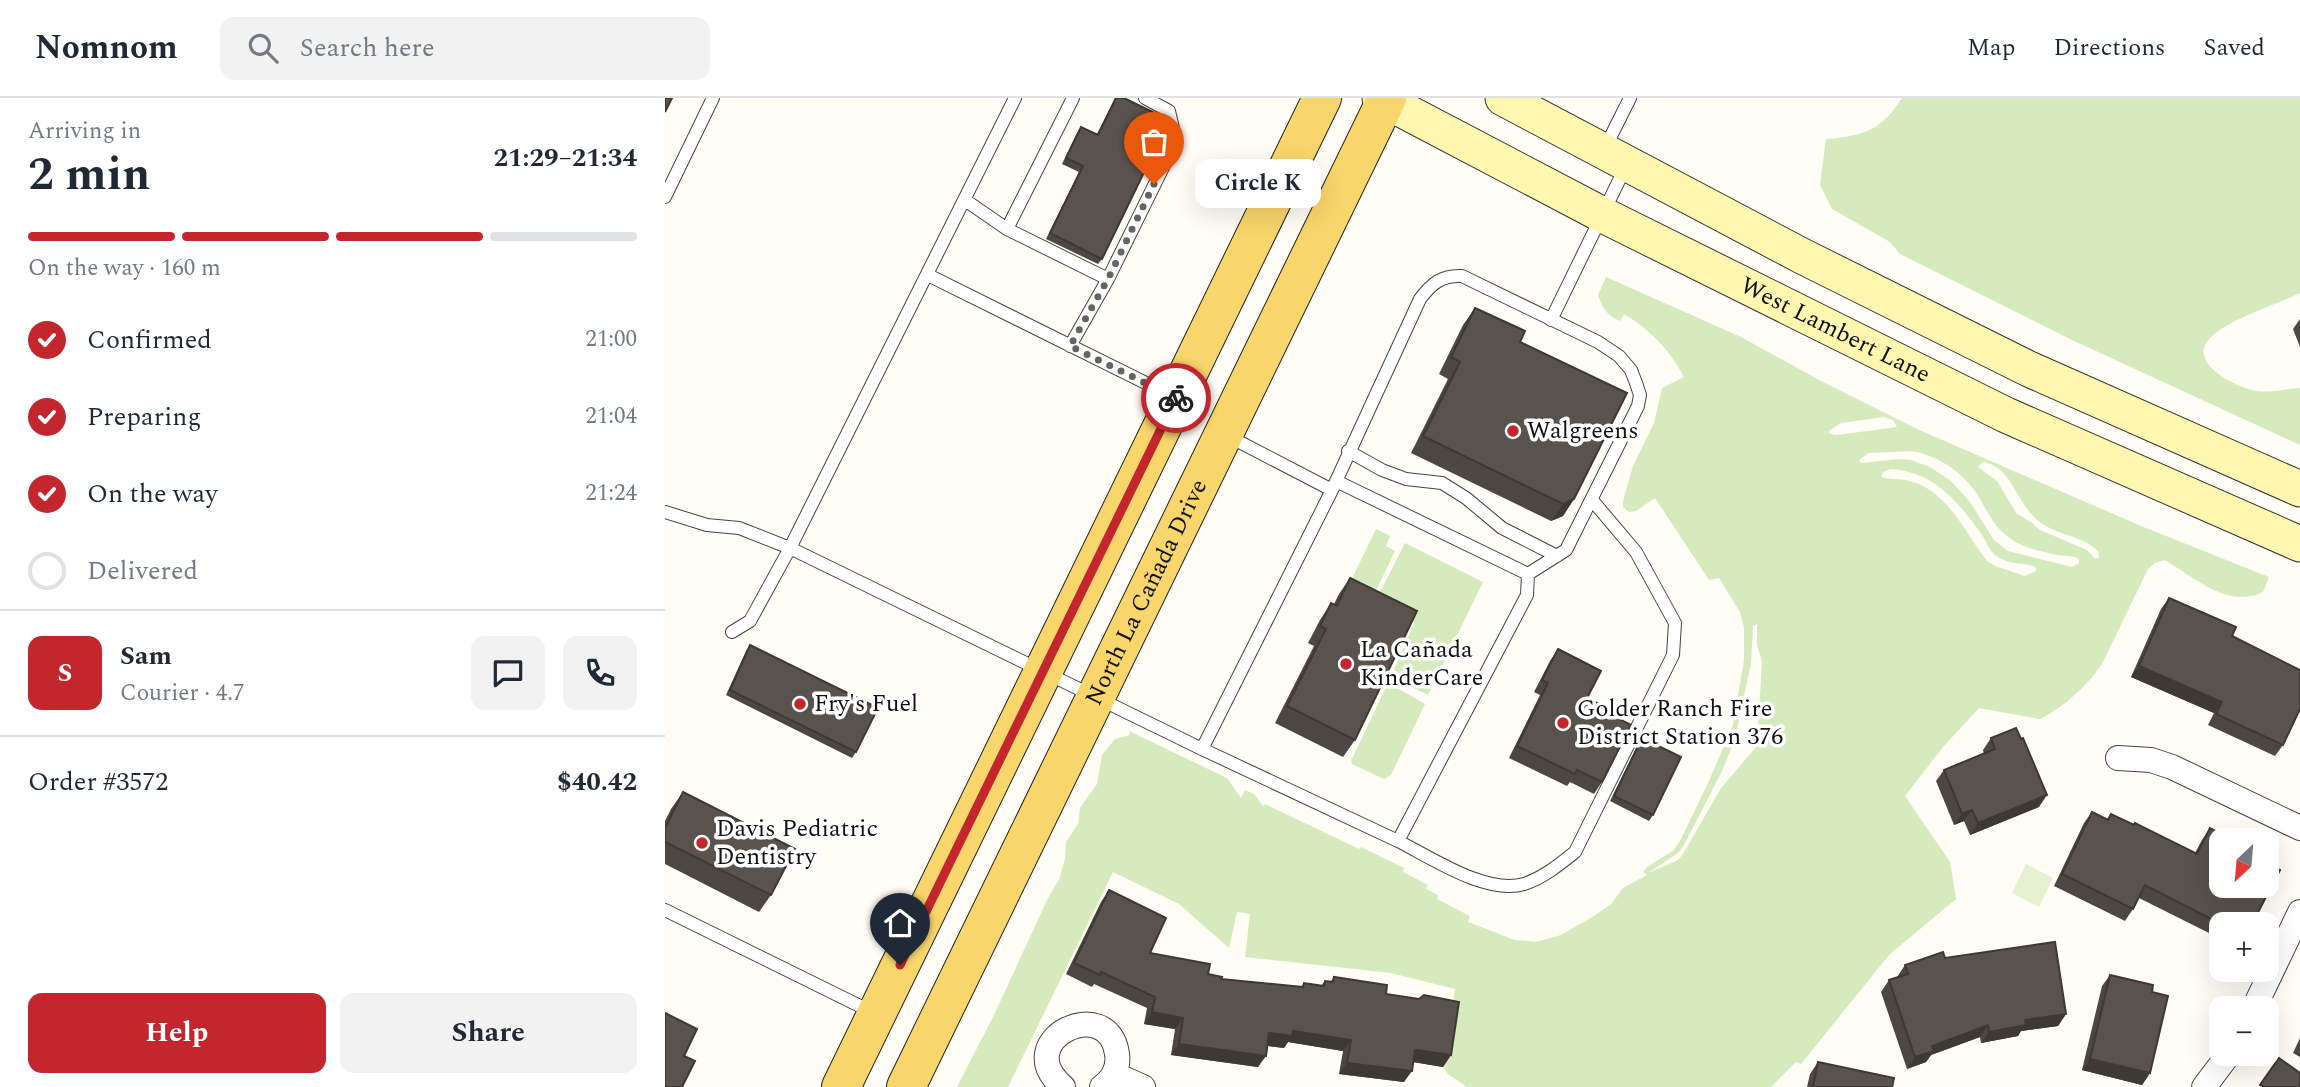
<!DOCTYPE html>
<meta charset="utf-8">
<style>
:root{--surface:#fff;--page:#f2f2f3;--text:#1f2937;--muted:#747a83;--line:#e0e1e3;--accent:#c4262e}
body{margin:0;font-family:Spectral,serif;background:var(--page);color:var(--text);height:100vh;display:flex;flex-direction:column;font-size:26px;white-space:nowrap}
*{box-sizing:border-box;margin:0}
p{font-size:23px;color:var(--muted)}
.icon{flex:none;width:38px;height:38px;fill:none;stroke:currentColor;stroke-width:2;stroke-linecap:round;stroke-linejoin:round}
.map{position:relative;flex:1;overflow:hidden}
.side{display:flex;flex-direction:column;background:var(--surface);width:665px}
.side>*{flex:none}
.needle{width:46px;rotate:206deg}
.fabs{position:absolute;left:1544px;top:730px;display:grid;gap:14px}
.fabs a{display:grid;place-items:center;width:70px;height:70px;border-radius:14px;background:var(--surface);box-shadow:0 7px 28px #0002;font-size:35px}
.pin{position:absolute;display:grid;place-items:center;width:60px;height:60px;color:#fff;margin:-72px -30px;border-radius:50% 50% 50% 0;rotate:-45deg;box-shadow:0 0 7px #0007}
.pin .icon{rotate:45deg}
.courier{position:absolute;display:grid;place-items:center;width:70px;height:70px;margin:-35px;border:5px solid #c4262e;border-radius:50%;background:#fff;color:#222;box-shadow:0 2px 9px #0007}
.bubble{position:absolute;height:49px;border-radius:14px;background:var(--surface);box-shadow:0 7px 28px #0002;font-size:23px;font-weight:700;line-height:49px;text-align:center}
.summary em{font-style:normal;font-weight:700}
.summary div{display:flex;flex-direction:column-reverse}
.summary{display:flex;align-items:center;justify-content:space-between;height:119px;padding:0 28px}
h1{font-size:46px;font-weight:700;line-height:52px}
.bar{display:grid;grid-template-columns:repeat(4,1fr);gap:10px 7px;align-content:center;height:84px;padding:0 28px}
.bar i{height:9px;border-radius:5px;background:var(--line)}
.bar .active{background:var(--accent)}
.bar p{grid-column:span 4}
.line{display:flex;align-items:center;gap:18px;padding:0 28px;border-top:2px solid var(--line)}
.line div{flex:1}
.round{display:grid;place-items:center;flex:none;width:74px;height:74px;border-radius:14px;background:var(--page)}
ol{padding:0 28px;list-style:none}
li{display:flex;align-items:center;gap:21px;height:77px}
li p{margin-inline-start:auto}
li .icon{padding:7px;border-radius:50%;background:var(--accent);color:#fff;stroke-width:4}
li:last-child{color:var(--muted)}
li i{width:38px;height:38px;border:4px solid var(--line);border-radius:50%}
.button{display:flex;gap:14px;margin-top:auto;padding:14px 28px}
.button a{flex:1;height:80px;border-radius:14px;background:var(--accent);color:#fff;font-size:28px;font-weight:700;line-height:80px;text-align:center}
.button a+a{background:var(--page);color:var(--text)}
header{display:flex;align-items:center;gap:42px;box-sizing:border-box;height:98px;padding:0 35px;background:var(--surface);border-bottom:2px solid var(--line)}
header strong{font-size:33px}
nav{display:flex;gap:38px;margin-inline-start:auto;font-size:24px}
.search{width:490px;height:63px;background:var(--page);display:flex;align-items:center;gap:18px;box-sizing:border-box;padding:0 24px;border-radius:14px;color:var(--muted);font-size:26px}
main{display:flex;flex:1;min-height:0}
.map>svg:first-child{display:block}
.green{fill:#d5ebbd;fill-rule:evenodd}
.pitch{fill:#e6f2cf}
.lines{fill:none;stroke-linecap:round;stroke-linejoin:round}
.service-casing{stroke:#444;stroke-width:14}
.minor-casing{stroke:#444;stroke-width:26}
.secondary-casing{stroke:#333;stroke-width:37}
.primary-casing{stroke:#222;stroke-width:40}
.service{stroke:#fff;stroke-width:12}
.minor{stroke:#fff;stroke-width:24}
.secondary{stroke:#fff6b0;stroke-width:35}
.primary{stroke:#f9d66b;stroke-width:38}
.wall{fill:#4d4742}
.shaded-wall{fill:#3f3936}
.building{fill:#5a524d;stroke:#3f3936;stroke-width:2}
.done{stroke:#646461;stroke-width:7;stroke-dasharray:0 12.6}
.route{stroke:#c4262e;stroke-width:9}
.poi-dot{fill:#c4262e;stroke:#fff;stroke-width:2.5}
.labels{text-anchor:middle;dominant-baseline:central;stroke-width:7;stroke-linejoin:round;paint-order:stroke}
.street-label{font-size:24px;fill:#111;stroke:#fff}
.poi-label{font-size:24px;fill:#111;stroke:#fff;text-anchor:start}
</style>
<header>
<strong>Nomnom</strong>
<div class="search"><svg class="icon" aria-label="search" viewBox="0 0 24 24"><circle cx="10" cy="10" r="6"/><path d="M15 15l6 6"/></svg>Search here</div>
<nav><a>Map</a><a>Directions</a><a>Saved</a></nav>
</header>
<main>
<section class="side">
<div class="summary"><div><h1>2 min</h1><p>Arriving in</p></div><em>21:29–21:34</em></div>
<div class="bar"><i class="active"></i><i class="active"></i><i class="active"></i><i></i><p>On the way · 160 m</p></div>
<ol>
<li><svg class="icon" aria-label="check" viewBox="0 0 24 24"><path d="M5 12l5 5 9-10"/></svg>Confirmed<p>21:00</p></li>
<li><svg class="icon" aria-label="check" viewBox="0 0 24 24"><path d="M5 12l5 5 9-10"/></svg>Preparing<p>21:04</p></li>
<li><svg class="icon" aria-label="check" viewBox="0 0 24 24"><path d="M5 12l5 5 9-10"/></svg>On the way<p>21:24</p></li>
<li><i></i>Delivered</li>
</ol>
<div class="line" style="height:126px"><b class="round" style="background:var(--accent);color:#fff">S</b><div><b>Sam</b><p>Courier · 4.7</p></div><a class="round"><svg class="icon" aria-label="chat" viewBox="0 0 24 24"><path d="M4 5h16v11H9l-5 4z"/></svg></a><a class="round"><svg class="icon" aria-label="phone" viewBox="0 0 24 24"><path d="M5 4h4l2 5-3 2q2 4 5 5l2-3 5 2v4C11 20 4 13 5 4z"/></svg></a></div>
<div class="line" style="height:91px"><div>Order #3572</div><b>$40.42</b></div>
<div class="button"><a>Help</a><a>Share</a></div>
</section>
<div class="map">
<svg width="1635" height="989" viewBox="0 0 1635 989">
<rect width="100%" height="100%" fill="#fffdf5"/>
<path class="green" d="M1237 0H1635V195C1609 208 1564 220 1544 241 1523 264 1568 288 1587 292 1602 296 1620 291 1635 290V347L1407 242 1235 156 1225 144 1167 111 1155 87 1161 41C1198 38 1216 33 1237 0Z
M941 179 1076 239 1156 283 1252 331 1476 428 1604 479 1598 494C1563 511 1530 480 1500 462L1490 465 1483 471 1437 566C1422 588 1399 609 1375 621L1314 610 1278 649 1240 698 1285 764 1291 801 1224 857 1136 966 1131 964 1106 989H802L783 976 778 969 790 891 726 875 580 859 585 816 572 814 564 850 514 806 448 774 343 989H292L329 917 383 800 394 782 400 761 401 744 413 726 415 710 432 686 437 657 450 641 465 637 464 633 562 680 576 700 580 692 589 696 598 708 600 706 694 751 696 749 739 770 738 774 763 787 761 791 773 797 772 801 805 818 803 824 850 842 871 844 896 837 929 818 946 806 958 790 982 777 978 774 982 769 1009 752 1016 741 1044 683 1068 627 1079 562V530L1075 514 1054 480 1044 482 990 400 971 413 964 414 958 409V403L968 368 989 325 997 290 1019 279C1006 253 983 230 959 216L955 223C942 218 937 209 933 197ZM1219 319 1228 322 1232 329 1172 337 1165 336 1164 333 1176 325ZM1247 353C1271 357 1296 373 1310 393 1320 408 1327 427 1342 438 1355 449 1376 454 1393 457 1401 458 1407 457 1414 461V465L1407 469 1343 453 1329 442 1305 404 1286 383 1265 369 1246 362 1233 361 1196 365 1194 362 1204 355ZM1318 364C1346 369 1350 400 1369 419 1386 437 1415 436 1433 453L1434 460 1430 461 1422 452 1375 432 1366 424 1352 416 1332 383 1313 369ZM1225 371C1267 373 1292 402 1315 434 1321 441 1323 451 1330 457 1342 467 1357 464 1371 469V473L1360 478 1330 468 1322 463C1299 434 1283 391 1241 382 1234 381 1226 381 1219 380L1216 378 1218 374ZM1092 526V547L1097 564 1092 648 1056 690 1018 756 1013 762 983 775 1013 755 1019 747 1057 673 1070 641 1086 565 1088 528Z
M711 431 725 438 721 448 730 453 705 505 681 493Z
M740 445 818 484 763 597 726 579 749 525 712 507 711 502Z
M722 587H727L760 606 726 677 719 681 687 666 686 663Z"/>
<path class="pitch" d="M1361 766 1388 780 1374 809 1347 795Z"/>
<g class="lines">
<defs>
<path id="service" d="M939 52 965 0
M0 99 48 0
M300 102 342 131 408 0
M342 131 443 181
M263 177 507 298
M886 222 961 68
M405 248 443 181 511 43 504 13 480 0
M561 337 667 392
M683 353 717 372 741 381 777 385 801 400 837 430 892 458
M671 383 863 476
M0 414 42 427 74 430 125 450 537 651 733 743 862 497 863 476
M67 534 85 523 125 450 350 0
M537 651 667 392 755 201C767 185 777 177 797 178L933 244 954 258 966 272 971 285 975 297 973 308 901 452 863 476
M733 743C767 760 821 797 859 786 878 780 895 766 910 754L1008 557 1010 525 971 454 927 402
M0 812 207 914"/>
<path id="minor" d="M1453 660 1486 662 1507 669 1635 730
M1589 910 1635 814
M449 976 478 989
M398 989C343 942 444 894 452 956 454 969 448 981 437 989
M1539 989 1564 956"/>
<g id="secondary">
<path id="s1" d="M715 0 936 116 1341 317 1635 446"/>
<path d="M838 0 1137 158 1364 271 1635 391"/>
</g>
<g id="primary">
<path d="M176 989 657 0"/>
<path id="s2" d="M241 989 722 0"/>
</g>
</defs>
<use href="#service" class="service-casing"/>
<use href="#minor" class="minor-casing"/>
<use href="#secondary" class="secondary-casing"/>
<use href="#primary" class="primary-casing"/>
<use href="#service" class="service"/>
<use href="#minor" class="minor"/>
<use href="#secondary" class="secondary"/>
<use href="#primary" class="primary"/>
</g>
<path class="wall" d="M450 0H459L437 161 433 166 381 141 414 74 397 66 412 35 416 29 432 36Z
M810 210 855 244 909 401 898 418 886 423 746 355 783 281 774 276 798 227Z
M1635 221V249L1628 231Z
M685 480 690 642 678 659 610 625 649 548 643 545 655 522 666 505 669 506 674 496Z
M1504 500 1567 538 1618 647 1610 658 1543 627 1549 615 1466 579 1496 511Z
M85 547 191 654 187 660 61 597 81 553Z
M893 551 922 600 942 615 937 684 929 696 905 684 902 688 844 660 875 597 869 594 885 563Z
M977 640 988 717 984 723 945 703 973 646Z
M1326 640 1374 709 1305 737 1299 723 1289 727 1271 683 1279 672 1319 656 1318 652Z
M18 694 106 797 94 814 0 766V723L6 711Z
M1427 714 1442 721 1446 716 1530 755 1537 742 1545 730 1556 826V841L1474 800 1468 811 1460 823 1389 788 1419 725Z
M444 792 485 855 556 881 636 889 639 885 656 888 660 883H666L669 879 721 896 786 957 778 969 748 964 739 984 674 976 678 953 623 944 619 950 603 948 593 969 506 957 510 931 479 926 482 910 429 886 427 889 401 876 436 804Z
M1280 860 1401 916 1393 928 1356 933 1353 938 1316 945 1315 939 1266 957 1261 964 1242 971 1216 894 1224 882 1232 879 1240 867Z
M1445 877 1487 894 1485 975 1477 987 1417 972 1437 888Z
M1635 940V959L1628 955Z
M1153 964 1227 989H1142L1145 976Z"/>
<path class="shaded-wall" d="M909 401 898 418 886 423 898 406Z
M1474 568 1557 604 1549 615 1466 579Z
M1382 697 1374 709 1305 737 1313 725Z
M1307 712 1299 723 1289 727 1297 716Z
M487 914 518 920 510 931 479 926Z
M1401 916 1393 928 1356 933 1353 938 1316 945 1324 934 1360 922Z
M1323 927 1315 939 1266 957 1261 964 1242 971 1250 959 1267 948Z
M628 933 686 942 678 953 623 944 619 950 596 947 604 935Z
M514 946 601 958 593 969 506 957Z
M750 952 786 957 778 969 742 963Z
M1425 961 1485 975 1477 987 1417 972Z
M682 965 747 973 739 984 674 976Z"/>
<path class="building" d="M0 0H7L0 14Z
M451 0H459L502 21 503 25 437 161 385 135 418 68 401 60 416 29 433 37Z
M810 210 860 233 855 244 962 295 909 401 898 406 758 338 795 264 786 259Z
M685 480 752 513 690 642 622 608 661 531 655 528 666 505 672 508Z
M1504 500 1571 529 1567 538 1635 572V611L1618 647 1551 616 1557 604 1474 568Z
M85 547 213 610 191 654 65 592Z
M893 551 936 573 922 600 944 611 942 615 966 627 937 684 912 672 910 676 852 648 883 585 877 582Z
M1351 630 1356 641 1358 640 1382 697 1313 725 1307 712 1297 716 1279 672 1330 651 1326 640Z
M977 640 1016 659 988 717 949 698Z
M18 694 130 751 106 797 0 744V730Z
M1427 714 1443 722 1446 716 1469 727 1470 725 1532 756 1545 730 1568 742H1556V788H1601V765L1615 772 1587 826H1556L1480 787 1468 811 1397 776Z
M444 792 501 820 485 855 545 866 543 876 557 879 556 881 638 889 639 885 659 888 660 883 668 884 669 879 722 887 721 896 754 901 759 897 794 904 786 957 750 952 747 973 682 965 686 942 628 933 627 938 604 935 601 958 514 946 518 920 487 914 490 899 436 874 435 877 409 865Z
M1390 844 1401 916 1360 922 1361 927 1324 934 1323 927 1267 948 1269 953 1250 959 1224 882 1243 876 1240 867 1278 854 1280 860Z
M1445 877 1488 887 1487 894 1503 898 1485 975 1425 961Z
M0 915 32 931 19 958 30 963 17 989H0Z
M1614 960 1635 975V989H1599L1595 987Z
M1153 964 1229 980 1227 989H1148Z"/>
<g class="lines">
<path class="done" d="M489 86 443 181 405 248 511 300"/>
<path class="route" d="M235 867 511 300"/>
</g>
<g class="poi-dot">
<circle cx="848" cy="333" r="7"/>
<circle cx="681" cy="566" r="7"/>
<circle cx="135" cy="606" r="7"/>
<circle cx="898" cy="625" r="7"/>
<circle cx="37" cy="745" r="7"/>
</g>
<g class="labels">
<g class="street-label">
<text stroke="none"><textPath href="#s1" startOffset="511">West Lambert Lane</textPath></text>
<text stroke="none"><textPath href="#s2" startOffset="550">North La Cañada Drive</textPath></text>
</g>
<g class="poi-label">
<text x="862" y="333">Walgreens</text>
<text x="695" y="552">La Cañada<tspan x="695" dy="28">KinderCare</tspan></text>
<text x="149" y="606">Fry's Fuel</text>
<text x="912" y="611">Golder Ranch Fire<tspan x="912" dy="28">District Station 376</tspan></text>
<text x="51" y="731">Davis Pediatric<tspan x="51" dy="28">Dentistry</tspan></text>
</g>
</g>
</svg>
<div class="fabs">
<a><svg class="needle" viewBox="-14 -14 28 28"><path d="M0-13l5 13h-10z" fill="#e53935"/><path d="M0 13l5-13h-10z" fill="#747a83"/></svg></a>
<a>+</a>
<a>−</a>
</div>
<div class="pin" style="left:489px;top:86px;background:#ea580c"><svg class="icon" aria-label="bag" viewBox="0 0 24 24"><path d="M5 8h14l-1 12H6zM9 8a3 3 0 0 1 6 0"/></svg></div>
<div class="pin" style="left:235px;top:867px;background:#1f2937"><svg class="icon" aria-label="home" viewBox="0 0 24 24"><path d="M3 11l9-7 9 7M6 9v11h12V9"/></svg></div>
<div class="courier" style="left:511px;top:300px"><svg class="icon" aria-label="bike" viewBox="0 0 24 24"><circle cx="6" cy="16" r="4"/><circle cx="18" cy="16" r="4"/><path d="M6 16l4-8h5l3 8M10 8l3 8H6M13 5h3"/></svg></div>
<div class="bubble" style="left:530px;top:61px;width:126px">Circle K</div>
</div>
</main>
